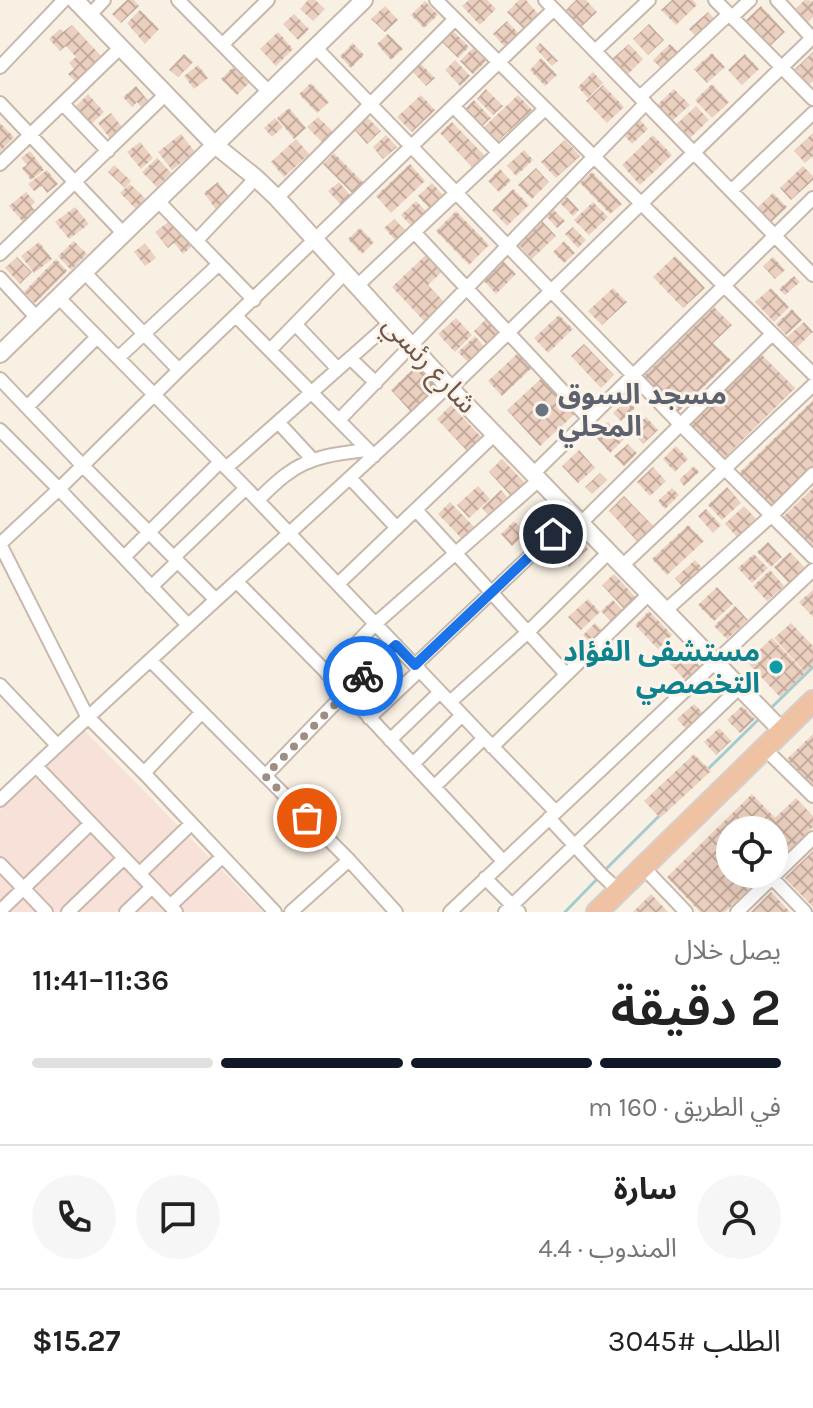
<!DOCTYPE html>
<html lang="ar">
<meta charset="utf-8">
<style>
:root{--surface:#fff;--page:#f6f6f6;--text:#222;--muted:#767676;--line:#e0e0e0;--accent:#111827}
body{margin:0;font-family:Karla,"Noto Sans Arabic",sans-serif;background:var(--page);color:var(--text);direction:rtl;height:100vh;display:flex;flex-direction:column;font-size:30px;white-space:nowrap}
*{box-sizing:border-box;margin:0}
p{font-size:26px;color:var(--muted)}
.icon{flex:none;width:44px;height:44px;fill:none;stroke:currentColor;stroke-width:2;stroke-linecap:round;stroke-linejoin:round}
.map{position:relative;height:912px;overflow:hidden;direction:ltr}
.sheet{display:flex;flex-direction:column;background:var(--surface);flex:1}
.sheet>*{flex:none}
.fabs{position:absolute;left:716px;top:816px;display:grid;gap:16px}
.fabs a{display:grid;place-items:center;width:72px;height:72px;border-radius:50%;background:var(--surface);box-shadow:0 8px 32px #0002;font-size:40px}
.pin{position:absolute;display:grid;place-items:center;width:68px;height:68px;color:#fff;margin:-34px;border:4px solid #fff;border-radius:50%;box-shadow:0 2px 8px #0007}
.courier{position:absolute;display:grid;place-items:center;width:80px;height:80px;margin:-40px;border:6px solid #1a73e8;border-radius:50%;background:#fff;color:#222;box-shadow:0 2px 10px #0007}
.head em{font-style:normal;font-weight:600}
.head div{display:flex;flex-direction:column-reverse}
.head{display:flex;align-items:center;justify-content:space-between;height:136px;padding:0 32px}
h1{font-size:52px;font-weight:600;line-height:60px}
.bar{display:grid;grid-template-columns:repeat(4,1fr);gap:12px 8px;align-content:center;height:96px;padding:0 32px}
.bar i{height:10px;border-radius:6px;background:var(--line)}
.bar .on{background:var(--accent)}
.bar p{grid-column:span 4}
.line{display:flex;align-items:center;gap:20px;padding:0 32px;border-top:2px solid var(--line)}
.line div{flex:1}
.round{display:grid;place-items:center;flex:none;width:84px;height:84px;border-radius:42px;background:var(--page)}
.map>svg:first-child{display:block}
.commercial{fill:#f8e1d9}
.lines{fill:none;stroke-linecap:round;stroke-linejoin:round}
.stream{stroke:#a3cbd0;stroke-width:3}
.building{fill:url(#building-cross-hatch)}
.minor-casing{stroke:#c8b8ac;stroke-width:16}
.tertiary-casing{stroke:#c8b8ac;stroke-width:20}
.trunk-casing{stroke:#d6d0cd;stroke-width:24}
.minor{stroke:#fff;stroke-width:12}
.tertiary{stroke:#fff;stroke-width:16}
.trunk{stroke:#eec2a3;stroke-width:20}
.done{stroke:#9f8d82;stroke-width:8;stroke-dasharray:0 14.4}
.route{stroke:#1a73e8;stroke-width:10}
.worship-dot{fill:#6b7280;stroke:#fcf4ea;stroke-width:3}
.culture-dot{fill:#0f9aa8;stroke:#fcf4ea;stroke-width:3}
.labels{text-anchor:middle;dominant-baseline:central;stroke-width:6;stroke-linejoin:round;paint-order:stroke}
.street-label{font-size:28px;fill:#6e584d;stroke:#fcf4ea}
.worship-label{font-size:28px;font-weight:bold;fill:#5b616d;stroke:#fcf4ea;text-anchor:start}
.culture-label{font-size:28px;font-weight:bold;fill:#0d838f;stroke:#fcf4ea;text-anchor:end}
</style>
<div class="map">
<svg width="813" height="912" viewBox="0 0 813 912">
<defs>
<pattern id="building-cross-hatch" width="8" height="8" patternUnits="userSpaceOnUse" patternTransform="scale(2)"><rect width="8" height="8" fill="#ebcfbf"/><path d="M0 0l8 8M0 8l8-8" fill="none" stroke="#c3ab9d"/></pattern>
</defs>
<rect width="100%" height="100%" fill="#f9f0e4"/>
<path class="commercial" d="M82 728 263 912H0V810Z"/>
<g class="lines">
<path class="stream" d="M770 709 813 667
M707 770 761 717
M604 871 661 814
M565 912 599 877"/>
</g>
<path class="building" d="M127 0H134L139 6 121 23 112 14Z
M308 0H315L325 9 313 21 300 9Z
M469 0H487L496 9 480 25 462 6Z
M519 0H526L539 15 524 29 507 12Z
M576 0H586L597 12 579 29 564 12Z
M672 0H693L697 5 676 25 661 10Z
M805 0 813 1V17L807 23 794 10Z
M425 1 438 15 424 28 411 15Z
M385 6 398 20 385 32 371 19Z
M761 6 785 32 770 46 746 20Z
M140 10 159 29 145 44 127 23Z
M708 12 716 20 697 38 689 29Z
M294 14 309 29 298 40 283 24Z
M507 21 519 34 505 47 493 34Z
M649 24 664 40 648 55 633 39Z
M72 25 104 59 78 84 68 74 74 69 69 63 76 57 66 46 60 51 49 39 60 29 63 32Z
M451 29 469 47 458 58 440 40Z
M278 32 293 49 276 66 260 49Z
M388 34 403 49 391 60 377 44Z
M353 43 364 55 351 68 340 56Z
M540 43 558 61 552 66 535 48Z
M629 44 643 59 627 75 612 59Z
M670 44 680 54 663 70 653 60Z
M473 48 486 61 473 74 460 61Z
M813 52V81L809 85 795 69Z
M712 53 725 67 707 83 694 69Z
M184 54 193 62 178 77 169 70Z
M745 54 759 69 742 85 728 70Z
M541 58 557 75 545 86 530 70Z
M455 60 470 76 460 86 445 70Z
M419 62 435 78 426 86 411 70Z
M198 65 208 78 194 89 184 76Z
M233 67 249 83 237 95 221 79Z
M593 72 603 83 588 98 578 87Z
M311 83 329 102 317 113 299 94Z
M712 84 729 102 712 118 695 100Z
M603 85 624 107 607 123 586 101Z
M136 86 149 102 142 108 137 102 132 107 123 97Z
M486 89 503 106 493 115 477 99Z
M674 89 690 105 671 122 656 106Z
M88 94 104 112 89 126 73 109Z
M421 95 435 110 412 132 397 117Z
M518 95 532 110 498 141 484 127Z
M474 100 491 118 480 128 463 111Z
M696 106 709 120 690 138 677 124Z
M289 108 306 128 294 139 277 118Z
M111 113 125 131 112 141 98 123Z
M365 115 381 131 367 144 352 127Z
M318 117 334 133 323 143 307 127Z
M275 118 283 127 272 137 264 128Z
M640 120 648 129 632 144 624 135Z
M452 122 484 155 472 167 440 133Z
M0 123 14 137 0 152Z
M813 133V156L805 163 794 151Z
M181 134 195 152 172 170 158 152Z
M386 135 397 147 383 159 373 147Z
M653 135 672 155 640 185 622 165Z
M296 139 309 154 284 177 271 162Z
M565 140 580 156 556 178 541 162Z
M140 142 153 158 141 169 127 152Z
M524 150 533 160 516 176 507 166Z
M30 151 44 170 31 180 22 168 27 165 21 158Z
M334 153 367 186 356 197 323 164Z
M157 158 171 173 157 187 142 172Z
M410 164 425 181 391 213 376 196Z
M114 165 131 181 125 188 108 172Z
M803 166 813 176V180L791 200 780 188Z
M536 168 549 182 532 199 518 185Z
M500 169 511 181 499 192 488 181Z
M47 170 58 184 47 193 42 186 34 191 28 184Z
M592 172 622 204 610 214 580 183Z
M218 182 231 200 217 211 204 193Z
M339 182 354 200 344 208 328 191Z
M432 183 443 195 429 208 418 196Z
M130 184 147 200 137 210 120 193Z
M513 189 529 205 507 226 492 210Z
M26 192 35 202 31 206 36 212 24 223 9 206Z
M773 193 787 207 769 224 756 209Z
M567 197 579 210 573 216 560 203Z
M416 201 426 211 411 226 401 215Z
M593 202 608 217 589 235 574 220Z
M75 207 89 224 69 239 55 222Z
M552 208 565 221 557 228 545 215Z
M456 211 489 245 469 265 436 231Z
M394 219 407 232 397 242 384 228Z
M171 220 191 247 183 254 174 243 168 248 155 232Z
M541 220 556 236 532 259 517 243Z
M573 227 586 240 578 248 565 234Z
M360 228 374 242 362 254 348 239Z
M74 241 87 254 71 270 58 256Z
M564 241 575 253 564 263 553 252Z
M39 242 52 259 34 273 21 256Z
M145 243 156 258 145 266 134 252Z
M429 252 445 269 428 285 445 303 425 322 392 287Z
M675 256 705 288 683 308 653 277Z
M17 257 32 272 20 284 5 268Z
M773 257 785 270 775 279 763 266Z
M56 259 67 271 35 303 24 292Z
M502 260 516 274 496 294 482 279Z
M794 276 800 282 785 295 779 289Z
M613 288 627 302 602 325 588 311Z
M771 288 789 307 774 322 755 302Z
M714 307 732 325 713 343 731 360 675 415 640 380Z
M792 309 802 320 786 335 776 324Z
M559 315 573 329 548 353 534 338Z
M489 316 505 332 489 347 474 331Z
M456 318 472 335 455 352 438 334Z
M804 322 813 332 797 347 787 337Z
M475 336 486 349 470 364 458 352Z
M584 344 614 375 601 388 571 356Z
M520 351 534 366 502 396 488 381Z
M760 353 795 388 721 461 686 426Z
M417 365 439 388 412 413 391 390Z
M545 375 578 411 540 446 507 410Z
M627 400 635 408 621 421 613 413Z
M813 400V469L773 509 738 474Z
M451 405 484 440 469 453 437 419Z
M646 417 658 430 643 444 631 431Z
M608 422 624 439 610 453 594 435Z
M628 444 637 453 624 466 614 456Z
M676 446 688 459 675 472 663 459Z
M579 450 595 468 578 483 562 466Z
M502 459 526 484 512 497 489 472Z
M694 466 699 472 684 486 679 480Z
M653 467 666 481 650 496 637 482Z
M600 473 607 480 592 494 585 487Z
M478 486 490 499 469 518 457 505Z
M727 487 741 503 722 520 708 505Z
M672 488 679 495 665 509 658 501Z
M813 488V551L781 519Z
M501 490 507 497 488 515 482 508Z
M624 496 654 527 638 542 609 511Z
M450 502 476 529 464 541 438 514Z
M744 506 758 521 739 539 725 524Z
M553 507 563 518 551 529 541 518Z
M706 509 721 525 713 533 698 516Z
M514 521 526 533 512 546 501 534Z
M688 525 704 541 667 575 652 559Z
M576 536 588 549 569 567 557 554Z
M768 542 782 557 771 567 757 552Z
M790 552 805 568 789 583 774 567Z
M754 554 768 568 752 583 738 568Z
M695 560 703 569 683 587 675 578Z
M770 570 784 586 767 601 753 586Z
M614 574 638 600 626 611 602 585Z
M717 587 733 604 714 621 698 605Z
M813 590V617L799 602Z
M588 599 600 612 581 630 568 617Z
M613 600 625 613 613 624 601 611Z
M735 606 748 620 727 639 714 626Z
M649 611 672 635 658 649 635 625Z
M595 623 604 632 591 644 583 635Z
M791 623 813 646V665L805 672 774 638Z
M772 638 805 673 780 697 747 662Z
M684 649 700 666 685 680 669 663Z
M694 704 705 715 688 731 677 719Z
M742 706 755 719 740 733 727 720Z
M719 728 731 741 716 755 704 742Z
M813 734V786L787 759Z
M694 754 711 771 660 818 644 801Z
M752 794 775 818 796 798 813 816V827L774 865V830H730V874H764L725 912H700L667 877Z
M813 851V907L785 878Z
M771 892 790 912H751Z
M651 894 668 912H633Z"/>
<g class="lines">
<defs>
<path id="minor" d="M178 0 269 92
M436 0 813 374
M545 0 813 275
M715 0 813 99
M777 0 812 38
M90 15 104 0
M732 17 750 0
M223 44 268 0
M315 47 681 425 813 557
M595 51 649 0
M0 67 64 0
M640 97 729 14
M0 103 123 233
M63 104 108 151
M454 107 498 152
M0 164 121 47
M731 191 813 113
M277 198 455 19
M158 201 254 300
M414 232 589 419
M197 240 256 178
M0 254 166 94
M84 272 179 370
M0 278 37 318
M357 286 545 109
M58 297 246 488 484 738 556 812
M236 316 374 456
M296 325 338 369
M270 350 345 273
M118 358 219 264
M350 358 376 383
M0 379 83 466 216 600
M451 388 813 37
M27 407 97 337
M339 420 646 103
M278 422 313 460
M0 430 59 489 187 624
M226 468 391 322
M533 474 813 198
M350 478 397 528
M258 500C267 491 277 481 287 474 310 456 340 453 368 450
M416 510 566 674
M581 523 772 334
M0 544 59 489 179 370 554 9
M0 544 87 716 144 773 275 912
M124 557 220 462
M174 557 246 488
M622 566 813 385
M237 582 346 692 503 861
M338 584 495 434
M151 587 178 561
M665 611 772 515 813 474
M150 660 349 860 396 912
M415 665 573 515
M327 674 375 624 539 480
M0 685 57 745
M450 702 528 632 609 552
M369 718 420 670
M390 740 440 692
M492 747 649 594
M764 748 813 796
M413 764 462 715
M36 766 176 912
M144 773 202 712
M265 776 346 692 396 645
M434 787 484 738
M0 800C147 659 301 526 448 386
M549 818 601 874 619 891
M0 864 46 912
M643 867 686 912
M139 874 191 824
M485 878 519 912
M772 878 805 912
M170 906 222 857
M0 911 90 824
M68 912 124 858
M126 912 152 887
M291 912 349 860
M450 912 813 570
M505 912 740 687
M737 912 813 838"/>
<path id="tertiary" d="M75 0 215 145 256 178 277 198 448 386 782 731
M0 354 364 0"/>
<path id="trunk" d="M597 912 813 701"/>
</defs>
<use href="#minor" class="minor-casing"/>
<use href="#tertiary" class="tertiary-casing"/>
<use href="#trunk" class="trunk-casing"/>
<use href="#minor" class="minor"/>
<use href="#tertiary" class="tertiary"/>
<use href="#trunk" class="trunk"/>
</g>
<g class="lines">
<path class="done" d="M307 818 265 776 363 676"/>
<path class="route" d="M363 676 396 645 415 665 553 534"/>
</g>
<circle class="worship-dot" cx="542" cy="410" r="8"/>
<circle class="culture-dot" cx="776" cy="667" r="8"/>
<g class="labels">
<g class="street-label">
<text transform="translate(430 364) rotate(47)">شارع رئسي</text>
</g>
<g class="worship-label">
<text x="558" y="394">مسجد السوق<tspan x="558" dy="32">المحلي</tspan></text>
</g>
<g class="culture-label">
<text x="760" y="651">مستشفى الفؤاد<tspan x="760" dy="32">التخصصي</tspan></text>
</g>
</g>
</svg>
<div class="fabs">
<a><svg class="icon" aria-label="locate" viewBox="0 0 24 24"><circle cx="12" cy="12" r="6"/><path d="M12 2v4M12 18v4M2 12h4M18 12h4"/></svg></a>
</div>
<div class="pin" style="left:307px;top:818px;background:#ea580c"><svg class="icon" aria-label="bag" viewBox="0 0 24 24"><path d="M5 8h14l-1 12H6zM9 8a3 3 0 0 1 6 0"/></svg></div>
<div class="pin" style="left:553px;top:534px;background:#1f2937"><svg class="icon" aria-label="home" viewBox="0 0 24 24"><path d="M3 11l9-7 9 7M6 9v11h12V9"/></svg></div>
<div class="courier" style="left:363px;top:676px"><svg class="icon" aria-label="bike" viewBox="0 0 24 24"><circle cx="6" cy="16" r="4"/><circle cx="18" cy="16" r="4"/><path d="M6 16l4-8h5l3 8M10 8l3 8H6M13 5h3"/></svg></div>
</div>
<section class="sheet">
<div class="head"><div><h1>2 دقيقة</h1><p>يصل خلال</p></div><em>11:36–11:41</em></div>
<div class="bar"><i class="on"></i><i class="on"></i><i class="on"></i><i></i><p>في الطريق · 160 m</p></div>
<div class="line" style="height:144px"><a class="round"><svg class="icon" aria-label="person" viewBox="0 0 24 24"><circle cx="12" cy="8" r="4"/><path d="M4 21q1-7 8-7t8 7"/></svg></a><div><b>سارة</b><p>المندوب · 4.4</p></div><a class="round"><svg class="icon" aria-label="chat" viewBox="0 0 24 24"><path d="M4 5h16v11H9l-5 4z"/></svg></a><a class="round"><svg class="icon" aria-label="phone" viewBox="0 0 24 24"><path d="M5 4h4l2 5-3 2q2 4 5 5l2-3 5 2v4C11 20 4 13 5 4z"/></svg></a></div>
<div class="line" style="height:104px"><div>الطلب #3045</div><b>$15.27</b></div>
</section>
